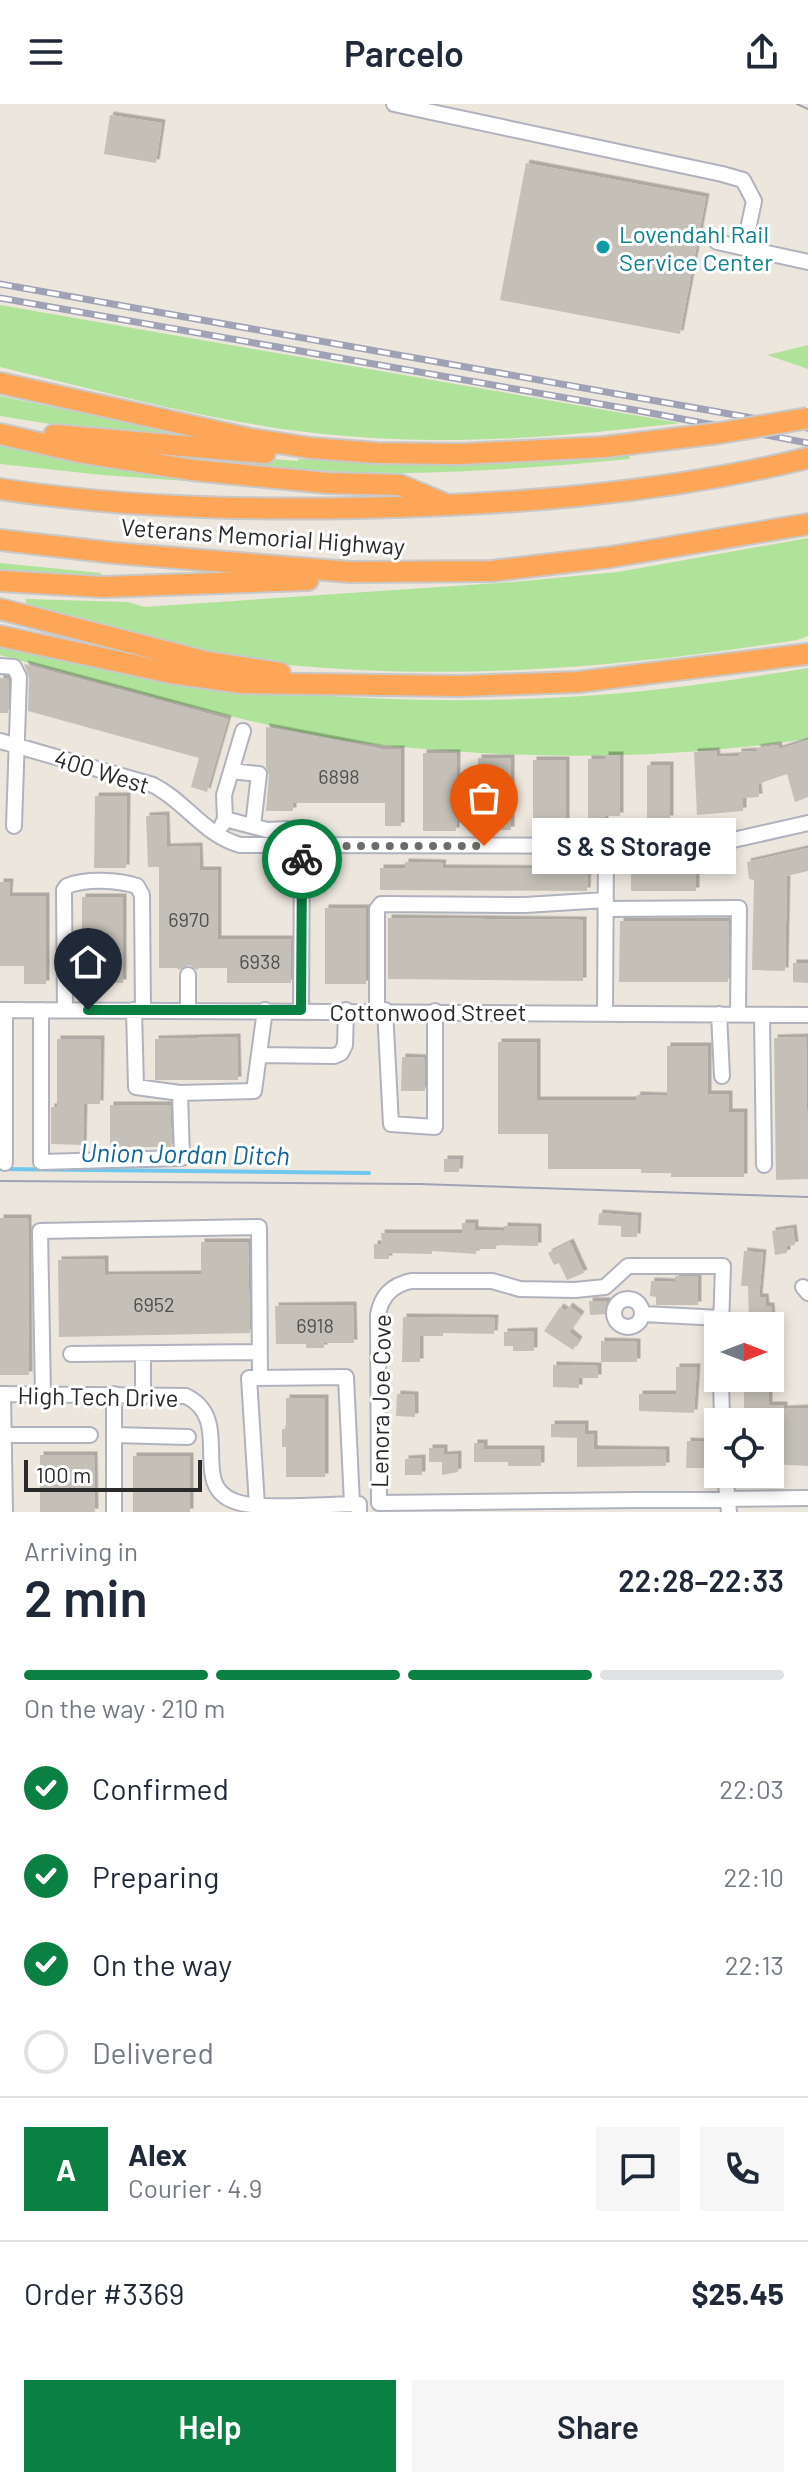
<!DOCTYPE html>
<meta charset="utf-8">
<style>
:root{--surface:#fff;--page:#f6f6f7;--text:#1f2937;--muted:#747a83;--line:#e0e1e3;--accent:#0b8043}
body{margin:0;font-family:Barlow,sans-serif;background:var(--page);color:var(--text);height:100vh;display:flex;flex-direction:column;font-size:30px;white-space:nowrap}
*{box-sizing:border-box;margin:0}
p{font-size:26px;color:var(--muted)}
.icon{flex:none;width:44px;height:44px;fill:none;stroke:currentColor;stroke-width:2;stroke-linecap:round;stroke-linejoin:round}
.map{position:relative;height:1408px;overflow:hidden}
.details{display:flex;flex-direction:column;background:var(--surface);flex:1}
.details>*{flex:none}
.needle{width:52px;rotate:90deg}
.controls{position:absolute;left:704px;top:1208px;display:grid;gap:16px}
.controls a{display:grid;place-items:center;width:80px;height:80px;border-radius:0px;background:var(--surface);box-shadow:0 4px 12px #0003;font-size:40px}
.scale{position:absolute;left:24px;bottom:20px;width:178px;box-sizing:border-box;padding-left:8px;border:4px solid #2a2a2a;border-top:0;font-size:22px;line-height:28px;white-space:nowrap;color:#2a2a2a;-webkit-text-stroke:6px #fff;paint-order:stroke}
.pin{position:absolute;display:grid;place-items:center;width:68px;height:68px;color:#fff;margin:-82px -34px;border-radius:50% 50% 50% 0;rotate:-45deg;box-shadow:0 0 8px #0007}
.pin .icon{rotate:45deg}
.courier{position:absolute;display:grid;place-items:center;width:80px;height:80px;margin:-40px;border:6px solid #0b8043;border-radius:50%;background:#fff;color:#222;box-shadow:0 2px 10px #0007}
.bubble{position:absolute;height:56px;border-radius:0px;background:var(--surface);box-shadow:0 4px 12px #0003;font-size:26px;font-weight:600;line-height:56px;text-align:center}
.overview em{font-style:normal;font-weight:600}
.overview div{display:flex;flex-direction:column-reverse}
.overview{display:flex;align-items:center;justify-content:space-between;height:136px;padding:0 24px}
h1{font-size:52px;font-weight:600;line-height:60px}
.bar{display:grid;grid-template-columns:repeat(4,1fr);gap:12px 8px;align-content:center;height:96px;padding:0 24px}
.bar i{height:10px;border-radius:6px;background:var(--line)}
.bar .active{background:var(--accent)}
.bar p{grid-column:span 4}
.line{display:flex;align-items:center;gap:20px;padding:0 24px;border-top:2px solid var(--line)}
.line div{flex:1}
.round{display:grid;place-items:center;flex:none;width:84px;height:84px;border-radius:0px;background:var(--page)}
ol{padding:0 24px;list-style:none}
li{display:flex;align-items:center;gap:24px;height:88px}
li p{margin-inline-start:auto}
li .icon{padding:8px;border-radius:50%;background:var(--accent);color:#fff;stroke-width:4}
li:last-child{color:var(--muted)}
li i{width:44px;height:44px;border:4px solid var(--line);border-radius:50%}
.action{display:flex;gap:16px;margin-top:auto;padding:16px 24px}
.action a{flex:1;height:92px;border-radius:0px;background:var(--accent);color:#fff;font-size:32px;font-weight:600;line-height:92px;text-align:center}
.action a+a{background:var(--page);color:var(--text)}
header{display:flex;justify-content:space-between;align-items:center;height:104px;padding:0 24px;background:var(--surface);font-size:36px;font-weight:600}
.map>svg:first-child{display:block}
.green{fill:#afe399}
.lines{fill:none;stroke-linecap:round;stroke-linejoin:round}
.stream{stroke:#70c7ee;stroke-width:4}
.building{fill:#c4c0b8;filter:url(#shadow)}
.minor-casing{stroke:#b0b2be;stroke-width:18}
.highway-casing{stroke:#c8c8c8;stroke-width:24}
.minor{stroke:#fff;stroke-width:14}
.highway{stroke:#fda657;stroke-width:20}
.tram{stroke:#9fa1b5;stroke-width:2}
.rail-casing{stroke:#9fa1b5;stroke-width:7}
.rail{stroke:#fff;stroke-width:4;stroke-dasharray:12;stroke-linecap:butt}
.highway-bridge-casing{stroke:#c8c8c8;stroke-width:24;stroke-linecap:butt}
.highway-bridge{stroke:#fda657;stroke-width:20}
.done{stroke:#6e6c69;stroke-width:8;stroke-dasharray:0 14.4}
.route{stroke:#0b8043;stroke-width:10}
.culture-dot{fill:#0f9aa8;stroke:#fff;stroke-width:3}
.labels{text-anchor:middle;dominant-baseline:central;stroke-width:6;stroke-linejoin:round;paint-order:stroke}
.number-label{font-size:20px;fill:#50504e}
.culture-label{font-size:24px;fill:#0d838f;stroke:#fff;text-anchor:start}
.street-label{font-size:24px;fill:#2a2a2a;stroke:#fff}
.water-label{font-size:26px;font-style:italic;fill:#0e649b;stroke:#fff}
</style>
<header><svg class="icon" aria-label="menu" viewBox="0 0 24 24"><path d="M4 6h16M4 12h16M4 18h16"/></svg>Parcelo<svg class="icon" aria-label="share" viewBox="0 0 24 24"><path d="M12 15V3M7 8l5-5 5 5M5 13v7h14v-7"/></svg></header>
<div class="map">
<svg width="808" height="1408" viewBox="0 0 808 1408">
<defs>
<filter id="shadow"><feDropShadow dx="3.5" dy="-3.5" stdDeviation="0" flood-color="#0004"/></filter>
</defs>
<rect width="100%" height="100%" fill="#ece6dd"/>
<path class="green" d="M0 201 680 319C570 332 457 342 346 332 229 323 114 290 0 263Z
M808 241V265L767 251Z
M0 292 181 330 75 324 0 312Z
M0 341 103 361 200 376V378L103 371 0 360Z
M111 343 298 357V355L386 360 628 349 630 355C555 362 480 368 404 369 306 369 208 358 111 343Z
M808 434V532L797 536C627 563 453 578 281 560 231 555 181 543 132 531 96 522 61 515 27 501L25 495 128 498 144 503 513 478 618 468Z
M0 459 101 469V476L0 468Z
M0 543C186 586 376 604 567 593 648 589 728 577 808 564V635C689 652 570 656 451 647 414 644 378 642 342 636 226 615 113 581 0 551Z"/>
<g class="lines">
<path class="stream" d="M0 1065 369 1069"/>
</g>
<path class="building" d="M110 11 162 19 156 59 104 50Z
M526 59 706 93 680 230 500 196Z
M24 560 228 615 207 688 191 683 199 654 28 607 29 573Z
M0 574 9 575 8 609H0Z
M266 623 382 645H401V722H385V699H293V707H266L269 671 266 663Z
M808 636V693L795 698 787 670 758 680 759 693 743 694V707L697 711 694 648 716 647 717 653 738 652V648L758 647 756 644 778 641 779 645Z
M423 649H457L456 727H423Z
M605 651H620V712H605V727H588V655H605Z
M478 654H511V726H478Z
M533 656H566V728H533Z
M647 661H670V715H647Z
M95 692H127L126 764H94Z
M166 711 167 743 199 742 200 766H218V835H291V879H227V864H199L197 866 189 861 179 866 177 864H159V763H148L146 712Z
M808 744V767L787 772 785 867 752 866 754 776 749 775 747 758Z
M405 758 443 759 442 764 588 765 587 787 380 786V764H405Z
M631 764H696V787H631Z
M0 778H10L9 792H46V880H24V862H0Z
M82 793H123V879H82Z
M325 804H366V880H325Z
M388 814 583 816V877L388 875Z
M620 817H729L728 878H619Z
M793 859H808V879L793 878Z
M237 933 238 976H155V935Z
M806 933 808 1075 776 1076 774 934Z
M57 935H101L100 1000H84L83 1041 51 1040V1003H57Z
M498 938H537V996H636L637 991 667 992V942H708V990H729V1008H744V1073H671V1069H641V1065H548V1030H498Z
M402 953 425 954V987H401Z
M110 1001H170L172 1043H110Z
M444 1055H460L459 1068H444Z
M599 1109 638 1112 637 1133H621V1122L598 1121Z
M0 1114H28L29 1271H0Z
M462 1119H475V1126L504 1127V1122L538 1123V1142L496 1141V1145H476V1150L432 1147V1150L389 1149V1155H374V1140H382L381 1129H462Z
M793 1124 795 1141 787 1142V1149L775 1151 772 1127Z
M201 1138H248L250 1229 59 1233 58 1156 105 1155V1171L201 1170Z
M570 1138 584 1169 567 1176 559 1159 554 1161 548 1149Z
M744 1147 763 1149 759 1193H765L766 1202H771L772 1217H749L748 1182H741Z
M675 1172H698V1201H656V1193L650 1192 651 1177 675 1178Z
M589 1197H607V1210L590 1211Z
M353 1201 354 1239H324V1244H306V1240H276L275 1202Z
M569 1202 581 1211 569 1228 579 1236 573 1246 544 1227 560 1203 566 1207Z
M403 1213 495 1214 494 1230 443 1229V1232H420V1258H402Z
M534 1227V1247H513V1242H504V1228Z
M601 1237 637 1238V1258H601Z
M553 1261 598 1262V1274H579V1284L553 1283Z
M676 1263H697L694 1309 639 1307V1290H676Z
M739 1278 769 1279V1301H784V1305L808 1304V1362L770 1360V1318L748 1316V1306H744V1287H739Z
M397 1290 415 1291V1313L396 1312Z
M286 1294H325V1373H286V1343H282V1325H286Z
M551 1320H585V1330H594V1345L666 1346V1362L577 1363V1334L551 1333Z
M687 1337 706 1338 705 1364H686Z
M474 1339H484V1345H541V1362H508V1358H474Z
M429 1344H444V1351L458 1350V1368L442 1371V1358H429Z
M40 1351H94L95 1408H40Z
M133 1352H190V1408H133Z
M422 1354V1371H405V1355Z"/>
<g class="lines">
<defs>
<path id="minor" d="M394 0 722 70 743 76 754 97 744 144
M717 138 808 158
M0 562 14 563 19 573 14 722
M0 637 153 681C185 697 204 731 240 741L677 742 733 736 808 719
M231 667 259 670 253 722
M225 715 224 691 243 627
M222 721 225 715 267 726 287 725
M606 805 739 804 738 910
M0 906 808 911
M41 906V1058L182 1054 180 989 254 987 265 906
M65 906 64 786 67 782C86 774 118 776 137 782L142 791 143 906
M134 906 136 983 180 989
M188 906V871
M301 906 302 742
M377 906V805L381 800 525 801 606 796
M385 906 391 1020 435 1023V907
M605 908 606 742
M719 910 722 972
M762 911 764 1061
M259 951 334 952 341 949 345 941 346 906
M5 1059V906
M803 1183 808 1189
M614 1209a14 14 0 1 1 28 0a14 14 0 1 1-28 0Z
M643 1210 721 1214
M721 1222 723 1162H628L605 1183 575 1186 520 1185 492 1177H411C392 1181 381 1192 378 1211L379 1399 808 1394
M71 1250 260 1248
M721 1274 722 1318
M0 1290 186 1292C235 1316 188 1380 234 1397 258 1407 330 1400 359 1400V1408
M3 1290 5 1408
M43 1290 40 1127 259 1123 260 1274
M143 1290V1249
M4 1331H90
M114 1331 188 1333
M725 1370 729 1408
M257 1401 249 1274 346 1273 352 1400
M114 1408V1290"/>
<path id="highway" d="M0 279 251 335 311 344 377 349 461 350 604 343
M0 330 79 348 192 366 327 379 400 381 443 399
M54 331 265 349
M0 385C118 403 238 406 357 404 508 401 661 390 808 354
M0 436 115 449 350 468 492 467 611 453 808 420
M0 477 103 483 308 476
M0 505 207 558 280 569
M0 532 171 569 242 579 461 582 578 578 808 550"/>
</defs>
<use href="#minor" class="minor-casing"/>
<use href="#highway" class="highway-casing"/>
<use href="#minor" class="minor"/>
<use href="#highway" class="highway"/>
<path class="tram" d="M797 0 808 5
M0 1077 419 1080 808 1093"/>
<defs>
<path id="rail" d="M0 180 808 324
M0 194 640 307 808 339"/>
</defs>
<use href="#rail" class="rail-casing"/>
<use href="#rail" class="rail"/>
<defs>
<path id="highway-bridge" d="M604 343 720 329 808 314"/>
</defs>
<use href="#highway-bridge" class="highway-bridge-casing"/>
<use href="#highway-bridge" class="highway-bridge"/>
</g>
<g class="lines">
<path class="done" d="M302 755V742H484"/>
<path class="route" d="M88 906H301L302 755"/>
</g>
<circle class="culture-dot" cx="603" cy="143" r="8"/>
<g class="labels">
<g class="number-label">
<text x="339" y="672">6898</text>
<text x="189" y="815">6970</text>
<text x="260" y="857">6938</text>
<text x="154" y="1200">6952</text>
<text x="315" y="1221">6918</text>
</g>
<g class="culture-label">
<text x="619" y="129">Lovendahl Rail<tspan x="619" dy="28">Service Center</tspan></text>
</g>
<g class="street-label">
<text transform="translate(263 432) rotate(4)">Veterans Memorial Highway</text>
<text transform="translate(102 667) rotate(17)">400 West</text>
<text x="428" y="907">Cottonwood Street</text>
<text transform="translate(98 1292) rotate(1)">High Tech Drive</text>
<text transform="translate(380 1297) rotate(-89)">Lenora Joe Cove</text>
</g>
<g class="water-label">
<text transform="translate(185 1049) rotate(1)">Union Jordan Ditch</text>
</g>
</g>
</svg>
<div class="controls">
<a><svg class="needle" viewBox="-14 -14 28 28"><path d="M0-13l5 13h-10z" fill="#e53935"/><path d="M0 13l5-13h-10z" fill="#747a83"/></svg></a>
<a><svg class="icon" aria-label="locate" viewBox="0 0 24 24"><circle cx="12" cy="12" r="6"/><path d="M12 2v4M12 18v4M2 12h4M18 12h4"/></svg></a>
</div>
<div class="scale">100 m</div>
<div class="pin" style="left:484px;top:742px;background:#ea580c"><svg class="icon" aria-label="bag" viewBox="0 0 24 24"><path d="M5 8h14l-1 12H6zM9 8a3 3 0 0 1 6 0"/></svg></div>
<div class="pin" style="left:88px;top:906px;background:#1f2937"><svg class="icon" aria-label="home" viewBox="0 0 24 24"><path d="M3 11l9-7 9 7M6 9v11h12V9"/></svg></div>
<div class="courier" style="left:302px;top:755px"><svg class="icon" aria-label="bike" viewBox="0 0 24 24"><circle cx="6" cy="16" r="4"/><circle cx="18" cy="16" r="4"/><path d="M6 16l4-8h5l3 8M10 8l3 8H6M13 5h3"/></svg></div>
<div class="bubble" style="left:532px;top:714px;width:204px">S &amp; S Storage</div>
</div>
<section class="details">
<div class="overview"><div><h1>2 min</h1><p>Arriving in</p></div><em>22:28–22:33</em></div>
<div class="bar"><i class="active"></i><i class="active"></i><i class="active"></i><i></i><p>On the way · 210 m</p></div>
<ol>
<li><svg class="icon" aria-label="check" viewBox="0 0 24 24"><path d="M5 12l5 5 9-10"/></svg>Confirmed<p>22:03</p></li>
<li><svg class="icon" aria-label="check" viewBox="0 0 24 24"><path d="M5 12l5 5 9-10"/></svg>Preparing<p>22:10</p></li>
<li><svg class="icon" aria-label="check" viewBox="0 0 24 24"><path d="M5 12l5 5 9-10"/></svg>On the way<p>22:13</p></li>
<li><i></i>Delivered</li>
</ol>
<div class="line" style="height:144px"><b class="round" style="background:var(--accent);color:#fff">A</b><div><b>Alex</b><p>Courier · 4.9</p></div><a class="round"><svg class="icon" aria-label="chat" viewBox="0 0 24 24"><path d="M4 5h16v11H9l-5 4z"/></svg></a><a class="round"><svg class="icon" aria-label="phone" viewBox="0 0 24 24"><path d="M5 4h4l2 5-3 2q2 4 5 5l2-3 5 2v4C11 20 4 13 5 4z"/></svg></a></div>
<div class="line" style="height:104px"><div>Order #3369</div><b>$25.45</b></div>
<div class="action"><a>Help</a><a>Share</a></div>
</section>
